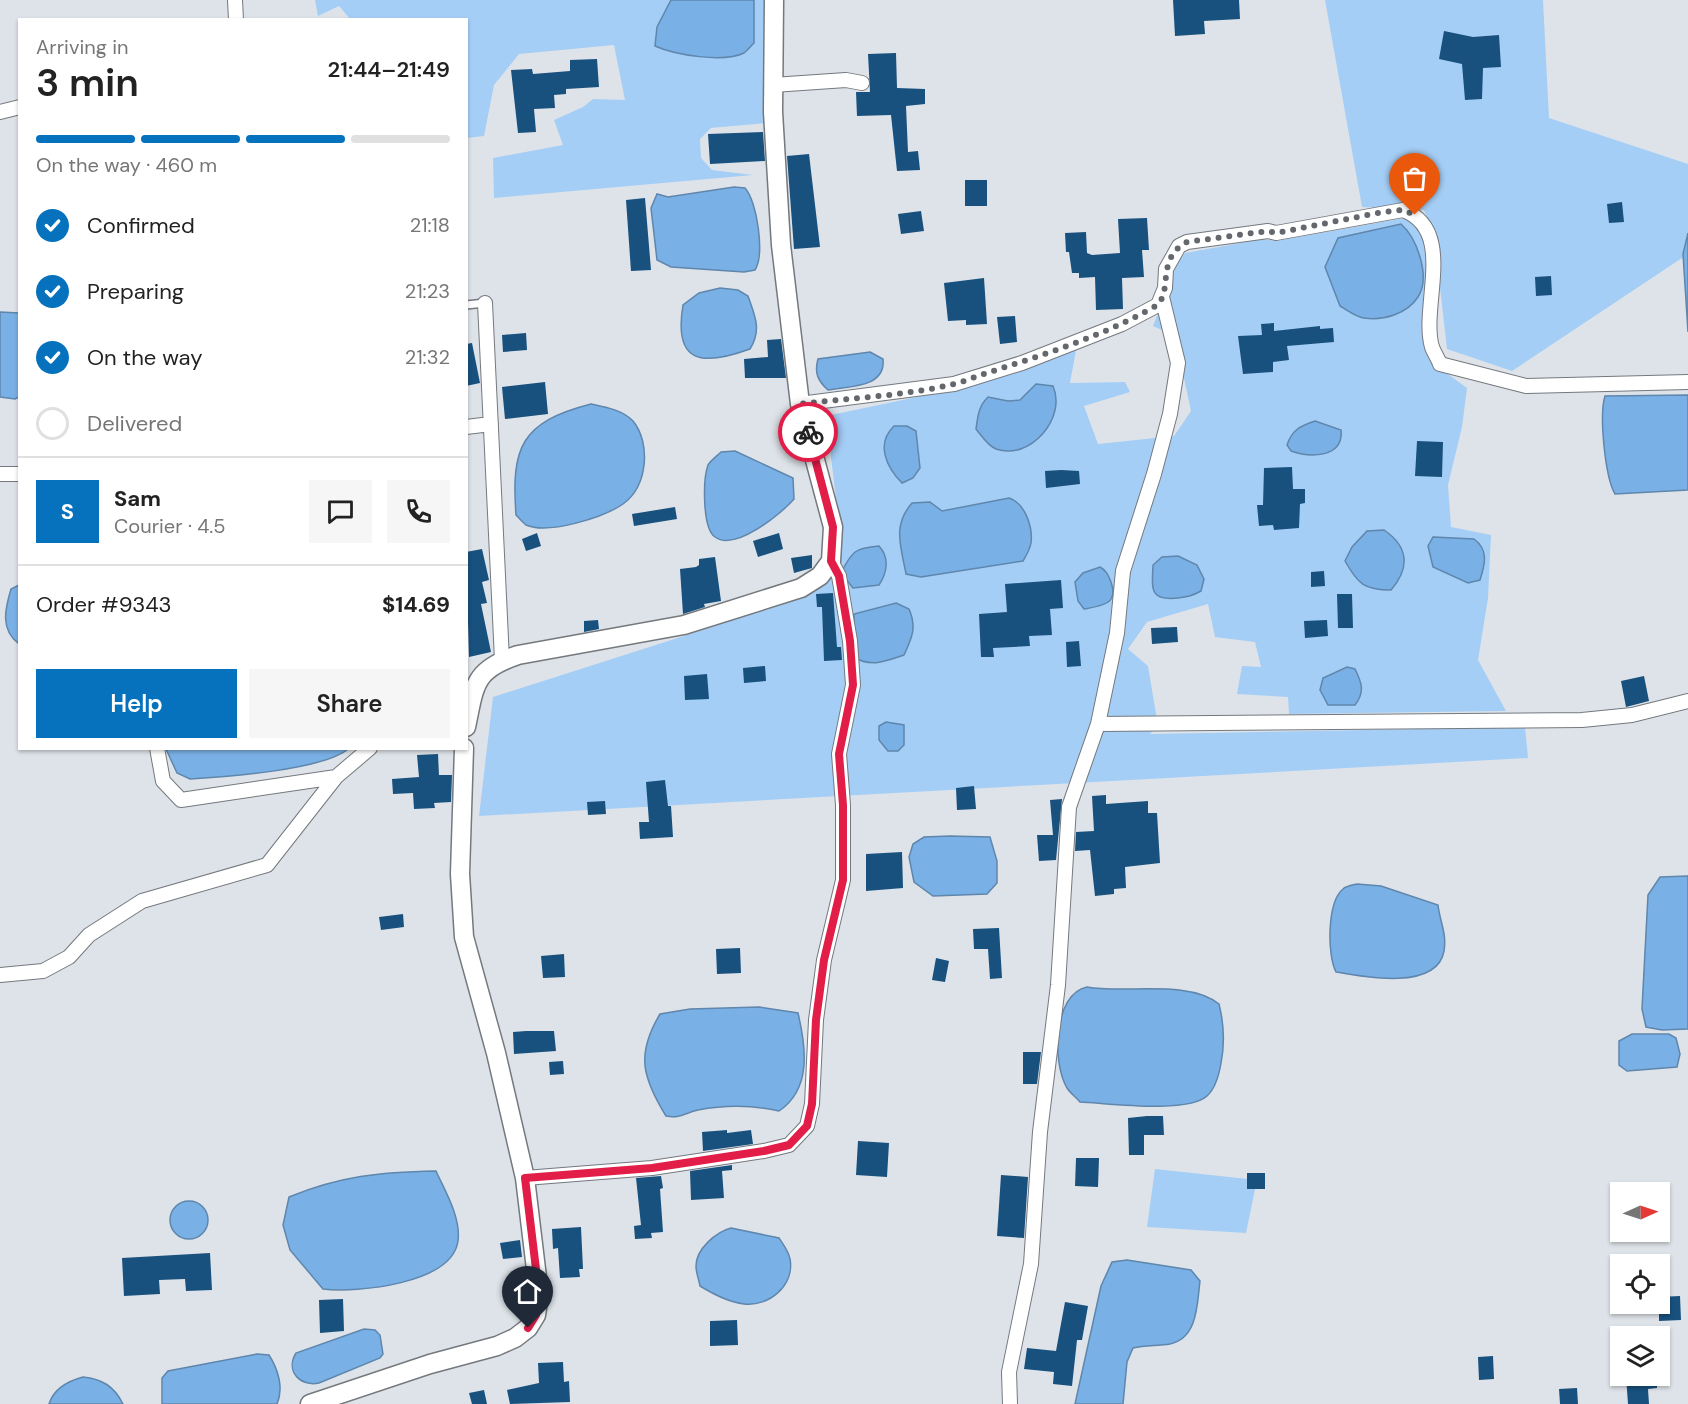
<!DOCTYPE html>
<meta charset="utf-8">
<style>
:root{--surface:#fff;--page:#f6f6f6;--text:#222;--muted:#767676;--line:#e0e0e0;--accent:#0672bd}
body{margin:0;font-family:"DM Sans",sans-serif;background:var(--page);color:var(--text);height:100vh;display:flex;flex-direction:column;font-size:22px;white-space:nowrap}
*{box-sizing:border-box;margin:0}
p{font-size:20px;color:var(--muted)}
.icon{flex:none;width:33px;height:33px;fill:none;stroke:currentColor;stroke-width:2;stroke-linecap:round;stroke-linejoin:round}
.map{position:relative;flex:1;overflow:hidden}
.panel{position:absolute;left:18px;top:18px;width:450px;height:732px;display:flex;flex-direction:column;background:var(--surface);border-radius:0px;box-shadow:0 2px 4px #0004}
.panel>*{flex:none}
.needle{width:39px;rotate:87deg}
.controls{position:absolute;left:1610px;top:1182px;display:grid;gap:12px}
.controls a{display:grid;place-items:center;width:60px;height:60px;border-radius:0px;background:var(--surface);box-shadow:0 2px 4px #0004;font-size:30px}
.pin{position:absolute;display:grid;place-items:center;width:51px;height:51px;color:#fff;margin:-62px -26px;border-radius:50% 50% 50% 0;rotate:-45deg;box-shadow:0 0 6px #0007}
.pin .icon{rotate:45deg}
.courier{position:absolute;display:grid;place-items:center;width:60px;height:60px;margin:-30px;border:4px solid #e11d48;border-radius:50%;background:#fff;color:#222;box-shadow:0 2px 8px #0007}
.summary em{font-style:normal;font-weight:600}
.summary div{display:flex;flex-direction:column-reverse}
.summary{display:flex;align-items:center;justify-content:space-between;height:102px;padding:0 18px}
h1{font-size:39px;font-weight:600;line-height:45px}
.bar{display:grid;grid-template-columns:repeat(4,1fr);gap:9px 6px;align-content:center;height:72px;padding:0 18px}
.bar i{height:8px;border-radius:4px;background:var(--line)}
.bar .selected{background:var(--accent)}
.bar p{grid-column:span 4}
.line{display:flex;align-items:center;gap:15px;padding:0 18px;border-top:2px solid var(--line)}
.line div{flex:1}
.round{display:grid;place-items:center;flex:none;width:63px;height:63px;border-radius:0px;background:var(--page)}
ol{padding:0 18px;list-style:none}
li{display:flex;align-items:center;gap:18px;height:66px}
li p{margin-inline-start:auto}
li .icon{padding:6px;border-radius:50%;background:var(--accent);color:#fff;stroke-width:4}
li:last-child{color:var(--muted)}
li i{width:33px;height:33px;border:3px solid var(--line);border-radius:50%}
.action{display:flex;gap:12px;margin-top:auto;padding:12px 18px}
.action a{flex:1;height:69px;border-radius:0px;background:var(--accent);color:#fff;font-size:24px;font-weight:600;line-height:69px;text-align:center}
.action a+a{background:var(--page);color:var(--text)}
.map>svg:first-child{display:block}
.green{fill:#a5cef6}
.water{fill:#79b0e5;stroke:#5f86ac;stroke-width:1.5}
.building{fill:#18507e}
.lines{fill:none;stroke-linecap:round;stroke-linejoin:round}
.lane-casing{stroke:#74797e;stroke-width:10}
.street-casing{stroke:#74797e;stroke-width:16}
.secondary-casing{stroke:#74797e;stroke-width:21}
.lane{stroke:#fff;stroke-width:7}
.street{stroke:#fff;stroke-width:14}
.secondary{stroke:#fff;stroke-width:18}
.done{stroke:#64686c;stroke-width:6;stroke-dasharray:0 10.8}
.route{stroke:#e11d48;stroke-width:8}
</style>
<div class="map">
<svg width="1688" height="1404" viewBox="0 0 1688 1404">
<rect width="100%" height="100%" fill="#dee3e9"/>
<path class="green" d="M315 0H770L766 123 711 128 700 139 701 158 712 170 753 175 494 198 493 158 563 145 554 120 583 107 593 99 625 100 614 45 519 54 494 85 484 136 467 138 466 20 350 19 339 6 318 16Z
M1325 0H1543L1549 118 1688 164V254L1512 371 1447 349 1434 235 1424 210 1362 207Z
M1405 218 1423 228 1433 275 1434 364 1467 388 1462 427 1448 485 1451 527 1491 535 1488 598 1478 660 1506 711 1289 714 1288 697 1237 694 1242 666 1261 667 1255 642 1215 637 1208 604 1147 622 1128 649 1148 666 1158 726 1150 734 1525 727 1528 758 479 816 493 697 715 626 823 584 842 548 826 416 941 392 1076 350 1070 383 1125 382 1130 392 1084 406 1098 444 1174 436 1191 411 1175 336 1153 326 1177 264 1185 253 1263 239 1276 241Z
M1155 1169 1257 1180 1246 1233 1147 1227Z"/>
<path class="water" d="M671 0H754V43C751 46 747 51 744 53 724 63 675 55 655 46L657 27Z
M734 187 745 188C757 201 765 254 755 270L744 272 671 267 657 260 651 208 657 194 668 197Z
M1401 224C1417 238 1431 277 1418 297 1407 314 1383 321 1364 318 1356 317 1347 310 1340 306L1325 267 1338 238Z
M1688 233V332L1683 254Z
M720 288 738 290 748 296C755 316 762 330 750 349 703 366 673 365 683 305L699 293Z
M0 312 19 313V397L15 399 0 397Z
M870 352 883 359C886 388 849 386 828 390 818 381 814 373 818 359Z
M1036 384 1053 386C1067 418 1030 461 996 449 988 446 981 435 976 429 978 416 978 407 988 397L1008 401 1020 400Z
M1688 395V490L1615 494C1605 477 1599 415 1605 396Z
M591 404C605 407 623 410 633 421 651 443 648 486 623 504 604 517 549 535 526 525 523 523 519 518 516 515 511 447 521 422 591 404Z
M1315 421 1341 430C1344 458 1310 458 1291 451L1287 445C1292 430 1300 426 1315 421Z
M894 426H907L916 431 920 468 913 478 902 483C887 468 875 444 894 426Z
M735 451 793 478 794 499C782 513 735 552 715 537 702 528 703 479 708 465 710 461 717 456 721 452Z
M1009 498C1025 503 1033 527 1031 543 1030 549 1026 556 1023 561L921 577 906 574C901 546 892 526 912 503L930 502 942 511Z
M1384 530C1409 547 1410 568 1391 590 1364 590 1358 584 1345 561L1352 547 1367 531Z
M1433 537 1474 539C1489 550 1485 564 1480 580L1468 583 1433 567 1428 546Z
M879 546C890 558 887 573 879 585L853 588 841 573C852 551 855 548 879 546Z
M1178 556 1197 565 1204 579 1201 591C1192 596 1187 597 1178 598 1149 601 1152 589 1153 565L1162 557Z
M1100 567C1107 571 1108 575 1111 582 1119 604 1102 606 1084 609L1078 601 1075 582 1083 573Z
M19 585V644C0 630 5 609 11 589Z
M896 603 909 609C917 627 912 638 904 655 886 661 871 668 854 657V614Z
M1347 667 1355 669C1362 683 1365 692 1355 705H1328L1320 690 1323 678Z
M886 722 904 725V745L898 751H888L879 740V726Z
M166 749V748L348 749C323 770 225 777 190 779L177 773Z
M950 836 990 837 997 861V883L987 894 933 896 914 882 909 857 913 844 924 837Z
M1688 876V1029L1662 1030 1646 1027 1642 1009 1648 895 1660 877Z
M1357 884 1381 886 1438 905C1440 922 1447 934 1444 951 1437 991 1363 977 1336 972 1327 955 1327 902 1343 889 1346 886 1353 885 1357 884Z
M1087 987C1125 994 1188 979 1219 1004 1224 1024 1225 1043 1221 1063 1219 1075 1216 1088 1207 1096 1187 1114 1107 1103 1080 1102 1076 1097 1070 1093 1067 1088 1052 1063 1053 994 1087 987Z
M759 1007 798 1013C806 1047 812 1089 779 1111 752 1105 725 1105 698 1110 685 1113 679 1119 666 1116 642 1077 636 1054 660 1014L690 1009Z
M1632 1034H1669L1676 1038 1680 1054 1677 1067 1627 1071 1619 1065V1041Z
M436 1171C445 1191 461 1217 458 1241 452 1284 357 1293 323 1289L290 1250 283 1225 289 1197C340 1176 380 1172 436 1171Z
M170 1220a19 19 0 1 1 38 0a19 19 0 1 1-38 0Z
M731 1228 779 1238C783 1244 789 1252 790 1259 795 1285 769 1307 744 1304 728 1302 713 1294 700 1286 699 1280 696 1273 696 1266 696 1249 716 1232 731 1228Z
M1127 1260 1191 1270 1200 1281C1197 1304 1198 1338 1170 1344 1157 1346 1145 1345 1133 1348L1127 1362 1123 1404H1075L1101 1286 1112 1262Z
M364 1329 375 1330 380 1335 383 1354 380 1358 319 1383C300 1387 285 1371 296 1353Z
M257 1354 269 1355C278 1369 284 1388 277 1404H162V1378L168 1371Z
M83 1377C102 1379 114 1386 123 1404H49C54 1388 68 1381 83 1377Z"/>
<path class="building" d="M1173 0H1239L1240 19 1204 21 1205 34 1175 36Z
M1444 31 1473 37 1499 35 1501 67 1483 68 1482 99 1465 100 1462 64 1439 59Z
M896 53 897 88 925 89V104L906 106 908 152 918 151 920 170 897 171 891 115 857 116 856 92H870L868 54Z
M597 59 599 87 566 89V94L554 95 555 108 534 109 536 132 518 133 511 70 532 69 533 74 570 71V60Z
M763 132 765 161 710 164 708 134Z
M809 154 820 247 794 249 787 156Z
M965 180H987V206H965Z
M645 198 651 270 631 271 626 200Z
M1622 202 1624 222 1609 223 1607 204Z
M921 211 924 231 901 234 898 214Z
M1147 218 1149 250H1142L1144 277 1122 278 1123 309 1096 310 1095 277 1079 278V273H1072L1069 252H1066L1065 233 1086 232 1087 253 1092 255 1120 253 1118 219Z
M1551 276 1552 295 1536 296 1535 277Z
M984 278 987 324 966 325V320L948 321 944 283Z
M1015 316 1017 342 1000 344 997 317Z
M1274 323V331L1320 326V329L1333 328 1334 342 1287 346 1289 360 1273 362V372L1243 374 1238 336 1262 335 1261 324Z
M526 333 527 350 503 352 502 335Z
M781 339 786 378H745L744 359 768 357 767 340Z
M472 343 480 383 466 386V344Z
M545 382 548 414 505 419 502 387Z
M1417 441 1443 442 1442 477 1415 476Z
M1292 467 1293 489H1305V503L1300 504 1299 528 1274 530 1273 525 1259 526 1257 505H1263L1264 468Z
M1061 470 1079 471 1080 484 1046 488 1045 471Z
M675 507 677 519 634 526 632 514Z
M537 533 541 546 526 551 522 539Z
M779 533 783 549 758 557 753 541Z
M482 549 489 580 482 582 487 603 481 604 491 652 469 657 466 552Z
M812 555V568L794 573 791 558Z
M715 557 721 601 704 604 705 607 683 614 680 569 696 567 699 565V559Z
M1324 571 1325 586 1311 587V572Z
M1061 580 1063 608 1050 609 1052 635 1029 636 1030 646 993 648 994 657H981L979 614 1007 612 1005 584Z
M833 593 837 647H841L842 660 824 661 822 607H817L816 594Z
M1337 594H1352L1353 628H1338Z
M598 620 599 629 584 632V621Z
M1327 620 1328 636 1305 638 1304 621Z
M1177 627 1178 642 1152 644 1151 628Z
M1079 641 1081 666 1067 667 1066 642Z
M765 666 766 681 744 683 743 668Z
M707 674 709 699 685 700 684 676Z
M1644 676 1649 701 1626 707 1621 681Z
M438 754 439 775H452L451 802 434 803 435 808 414 809 413 793 393 794 392 779 419 777 417 755Z
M665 780 668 806H671L673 837 640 839 639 822H649L646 782Z
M974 786 976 809 957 810 956 788Z
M1106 795V804L1148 801V813H1157L1160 863 1125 867 1126 888 1114 889V894L1095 896 1090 850 1075 851 1076 832 1094 831 1092 796Z
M1062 799 1056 860 1039 861 1037 835H1053L1050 800Z
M605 801 606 814 588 815 587 802Z
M902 852 903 888 866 891V854Z
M403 914 404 927 381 930 379 917Z
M999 928 1002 978 990 979 988 949H974L973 929Z
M740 948 741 973 717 974 716 949Z
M564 954 565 977 543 978 541 956Z
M936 958 949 961 945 982 932 980Z
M526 1031H554L556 1051 514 1054 513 1032Z
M1023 1052H1041L1037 1084H1023Z
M563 1061 564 1074 550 1075 549 1062Z
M1147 1116H1163L1164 1135H1144V1155H1129L1128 1118Z
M727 1130V1133L751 1130 753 1144 703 1151 702 1132Z
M858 1141 889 1143 887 1177 856 1175Z
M1076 1158H1099L1098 1187 1075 1186Z
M732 1165V1170L722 1171 724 1198 691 1200 690 1171Z
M1247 1173H1265V1189H1247Z
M1001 1175 1028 1177 1024 1238 997 1236Z
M661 1176 663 1188 660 1189 663 1232 651 1233 652 1238 635 1239 634 1226 641 1225 636 1178Z
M581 1227 583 1269H579L580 1277 560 1278 558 1248 553 1249 552 1229Z
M520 1240 522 1257 503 1259 500 1243Z
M210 1253 212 1290 186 1291 185 1279 159 1280 160 1294 124 1296 122 1258Z
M1680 1296 1681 1320 1659 1321V1297Z
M343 1299 344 1331 320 1333 319 1300Z
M1065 1302 1088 1306 1082 1340H1077L1072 1386 1053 1384 1054 1372 1024 1369 1027 1348 1056 1351Z
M737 1320 738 1345 710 1346V1321Z
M1493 1356 1494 1379 1479 1380 1478 1357Z
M563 1362 564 1382 569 1381 570 1402 510 1404 507 1390 539 1383 538 1363Z
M1626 1376H1657V1388L1648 1389 1649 1404H1628Z
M1577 1388 1578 1404H1560L1559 1389Z
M484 1390 487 1404H472L469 1393Z"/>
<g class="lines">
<defs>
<path id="lane" d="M466 305 485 303"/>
<path id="street" d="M235 0 236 20
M773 85 846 80 862 83
M0 112 20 107
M485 303 502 660
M800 404 954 384 1022 363 1122 324 1158 305 1165 288 1166 269 1179 246 1187 242 1268 231 1276 233 1403 210C1457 230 1420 307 1432 347 1434 353 1438 358 1440 364L1526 386 1688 382
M466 427 491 424
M0 474H20
M1098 724 1582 720 1632 715 1688 701
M157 748 163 781 181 800 336 777
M0 975 43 971 69 957 89 935 142 901 267 865 336 777 370 748
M525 1178 652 1168 764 1151 789 1145 807 1126 812 1104 816 1020 824 960 843 880V805L839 754 853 685 850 641 839 576 831 561
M1010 1404 1009 1372 1031 1264 1040 1132 1058 985 1069 807 1098 724 1117 633 1123 571 1154 474 1170 414 1178 363 1162 297"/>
<path id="secondary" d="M466 727C475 685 473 670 518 655L684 625 801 588 820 576 831 561 833 527 800 404 781 245 773 112 774 0
M310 1404 430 1364 497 1346 515 1338 528 1328 536 1315 539 1294 525 1178 496 1053 464 937 460 874 464 748"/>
</defs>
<use href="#lane" class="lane-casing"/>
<use href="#street" class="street-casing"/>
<use href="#secondary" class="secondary-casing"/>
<use href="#lane" class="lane"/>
<use href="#street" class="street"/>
<use href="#secondary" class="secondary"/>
</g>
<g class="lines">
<path class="done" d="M808 432 800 404C850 398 904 396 954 384 964 382 974 377 984 374 1042 355 1101 337 1154 307 1175 295 1154 259 1187 242L1268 231 1276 233 1383 212 1403 210 1415 215"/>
<path class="route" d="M528 1328 536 1315 539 1294 525 1178 652 1168 764 1151 789 1145 807 1126 812 1104 816 1020 824 960 843 880V805L839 754 853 685 850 641 839 576 831 561 833 527 808 432"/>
</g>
</svg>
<div class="controls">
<a><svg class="needle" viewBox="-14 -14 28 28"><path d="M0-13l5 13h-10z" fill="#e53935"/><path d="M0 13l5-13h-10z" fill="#767676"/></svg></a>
<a><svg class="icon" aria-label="locate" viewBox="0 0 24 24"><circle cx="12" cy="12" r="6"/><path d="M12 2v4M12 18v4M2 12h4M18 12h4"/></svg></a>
<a><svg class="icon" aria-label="layers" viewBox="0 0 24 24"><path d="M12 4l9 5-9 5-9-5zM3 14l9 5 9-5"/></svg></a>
</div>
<div class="pin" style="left:1415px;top:215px;background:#ea580c"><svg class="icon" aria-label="bag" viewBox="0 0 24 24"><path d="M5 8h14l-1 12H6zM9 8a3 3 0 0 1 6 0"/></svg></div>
<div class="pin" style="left:528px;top:1328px;background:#1f2937"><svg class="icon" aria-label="home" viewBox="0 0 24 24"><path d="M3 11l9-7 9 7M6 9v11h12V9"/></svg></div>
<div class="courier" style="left:808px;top:432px"><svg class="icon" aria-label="bike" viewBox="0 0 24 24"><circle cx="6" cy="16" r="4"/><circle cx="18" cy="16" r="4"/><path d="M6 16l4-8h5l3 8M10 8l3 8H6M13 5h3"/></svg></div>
<section class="panel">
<div class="summary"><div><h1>3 min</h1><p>Arriving in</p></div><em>21:44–21:49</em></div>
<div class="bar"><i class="selected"></i><i class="selected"></i><i class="selected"></i><i></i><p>On the way · 460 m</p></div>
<ol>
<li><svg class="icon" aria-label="check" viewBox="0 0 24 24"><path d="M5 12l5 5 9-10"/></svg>Confirmed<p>21:18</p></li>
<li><svg class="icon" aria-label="check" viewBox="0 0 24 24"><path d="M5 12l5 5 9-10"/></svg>Preparing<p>21:23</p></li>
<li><svg class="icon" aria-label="check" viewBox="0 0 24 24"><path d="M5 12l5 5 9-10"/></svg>On the way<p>21:32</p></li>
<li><i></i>Delivered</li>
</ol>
<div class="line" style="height:108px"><b class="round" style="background:var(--accent);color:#fff">S</b><div><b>Sam</b><p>Courier · 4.5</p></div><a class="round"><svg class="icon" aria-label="chat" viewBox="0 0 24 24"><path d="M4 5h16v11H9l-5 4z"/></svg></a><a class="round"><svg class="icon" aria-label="phone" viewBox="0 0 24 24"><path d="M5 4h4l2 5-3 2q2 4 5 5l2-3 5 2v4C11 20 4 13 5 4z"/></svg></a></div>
<div class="line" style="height:78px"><div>Order #9343</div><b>$14.69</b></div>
<div class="action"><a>Help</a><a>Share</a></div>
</section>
</div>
